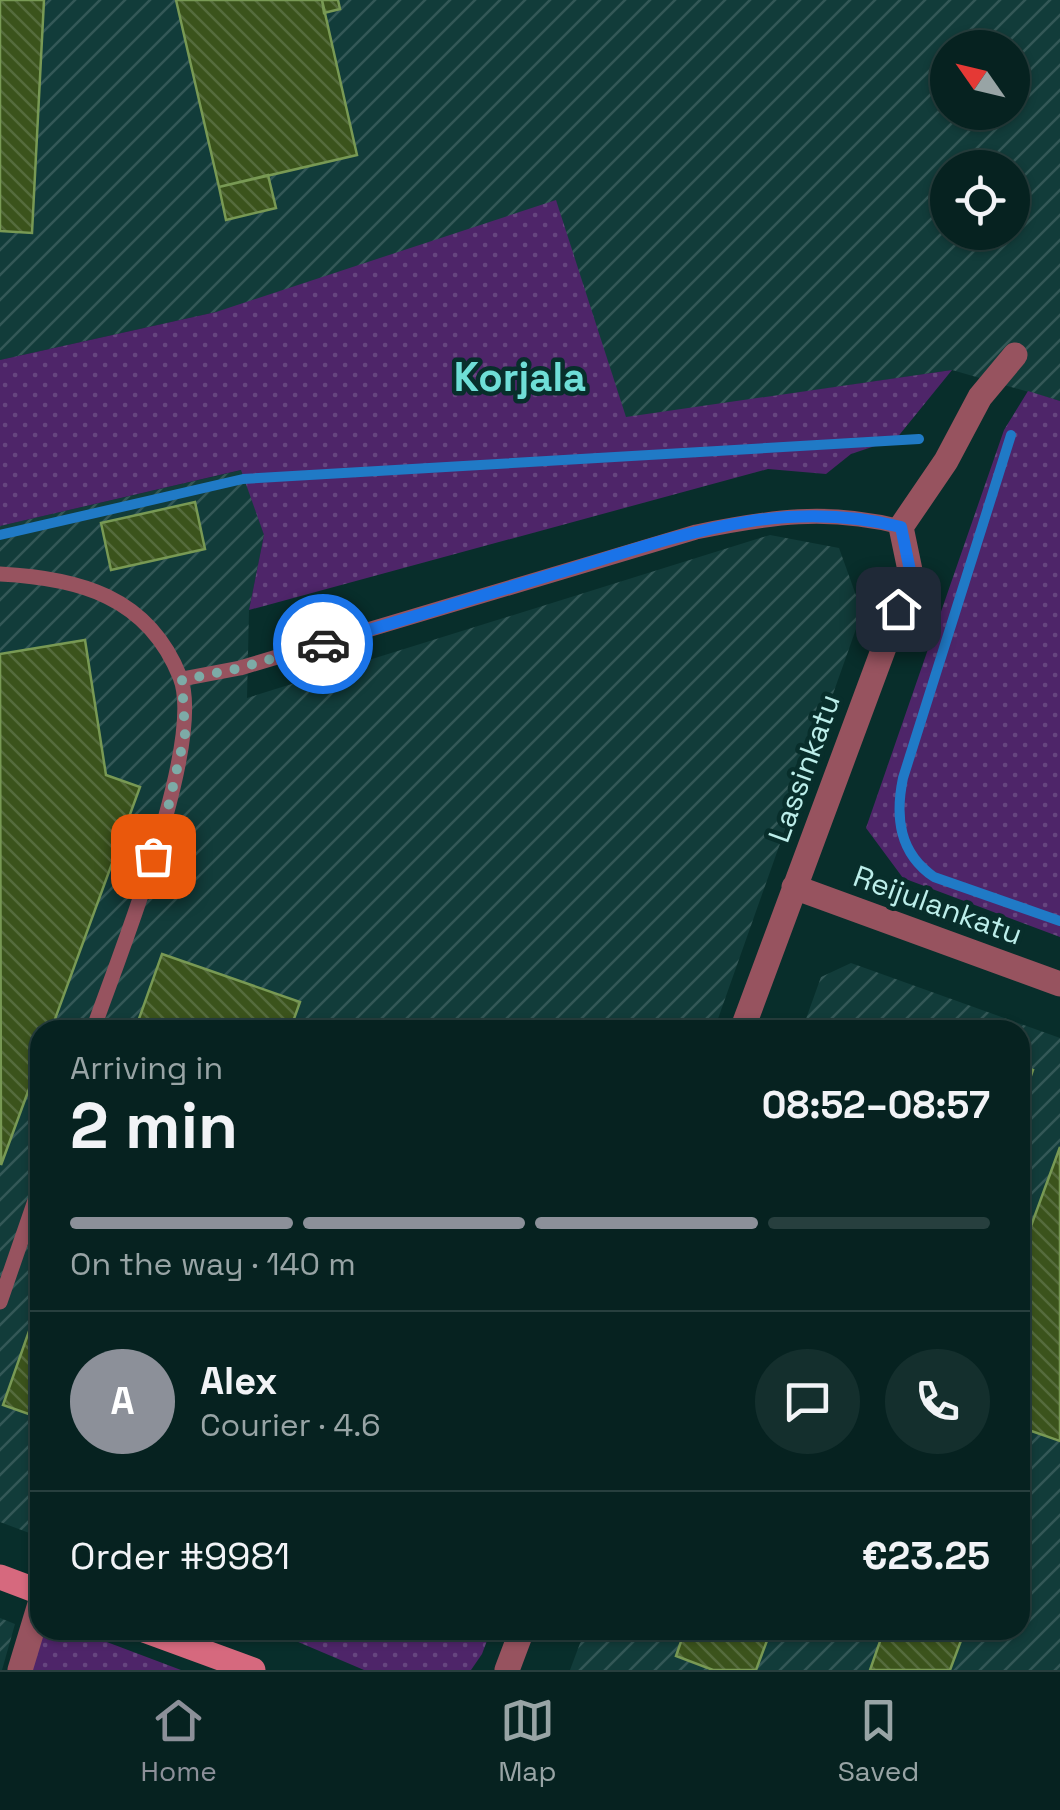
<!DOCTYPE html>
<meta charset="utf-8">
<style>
:root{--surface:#062220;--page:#142f2d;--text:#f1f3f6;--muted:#98a4a5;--line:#273f3e;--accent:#8c9099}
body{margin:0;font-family:"Space Grotesk",sans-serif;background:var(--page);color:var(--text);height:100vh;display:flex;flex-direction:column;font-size:38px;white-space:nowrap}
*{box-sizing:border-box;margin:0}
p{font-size:32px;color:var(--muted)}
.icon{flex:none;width:55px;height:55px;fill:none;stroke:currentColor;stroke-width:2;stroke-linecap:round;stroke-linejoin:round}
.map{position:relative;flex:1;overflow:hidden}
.side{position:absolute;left:30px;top:1020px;width:1000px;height:620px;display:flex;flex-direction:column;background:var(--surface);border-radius:30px;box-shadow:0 2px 8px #0004,0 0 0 2px var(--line)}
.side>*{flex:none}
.needle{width:65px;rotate:304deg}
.controls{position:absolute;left:930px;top:30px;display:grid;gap:20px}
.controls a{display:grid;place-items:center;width:100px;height:100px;border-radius:50%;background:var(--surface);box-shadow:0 2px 8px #0004,0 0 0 2px var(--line);font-size:50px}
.pin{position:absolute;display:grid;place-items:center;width:85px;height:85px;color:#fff;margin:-42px;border-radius:20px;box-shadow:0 5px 15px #0006}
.courier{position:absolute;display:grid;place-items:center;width:100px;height:100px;margin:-50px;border:8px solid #1a73e8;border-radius:50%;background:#fff;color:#222;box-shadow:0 2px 12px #0007}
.head em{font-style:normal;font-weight:700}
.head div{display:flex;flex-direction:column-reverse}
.head{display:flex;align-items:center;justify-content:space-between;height:170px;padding:0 40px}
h1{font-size:65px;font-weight:700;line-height:75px}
.bar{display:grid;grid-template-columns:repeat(4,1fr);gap:15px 10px;align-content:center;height:120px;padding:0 40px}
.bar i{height:12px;border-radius:8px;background:var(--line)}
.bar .on{background:var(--accent)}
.bar p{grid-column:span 4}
.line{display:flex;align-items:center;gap:25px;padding:0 40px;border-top:2px solid var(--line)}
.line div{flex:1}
.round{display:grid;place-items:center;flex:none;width:105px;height:105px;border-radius:52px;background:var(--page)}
.dock{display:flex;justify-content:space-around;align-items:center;height:140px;border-top:2px solid var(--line);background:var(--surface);font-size:28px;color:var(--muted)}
.dock a{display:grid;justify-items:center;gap:5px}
.dock .on{color:var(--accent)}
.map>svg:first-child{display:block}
.industrial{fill:url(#industrial-furrows);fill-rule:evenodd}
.grass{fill:url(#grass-dots)}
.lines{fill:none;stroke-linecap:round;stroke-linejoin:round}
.stream{stroke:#207ac6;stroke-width:10}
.building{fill:url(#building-back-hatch);stroke:#789954;stroke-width:2.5}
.lane{stroke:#97535f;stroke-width:15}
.street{stroke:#97535f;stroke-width:25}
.secondary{stroke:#d6697e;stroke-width:25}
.done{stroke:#7daba7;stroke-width:10;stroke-dasharray:0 18}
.route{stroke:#1a73e8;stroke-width:12}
.labels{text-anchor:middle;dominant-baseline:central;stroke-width:9;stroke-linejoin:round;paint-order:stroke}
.street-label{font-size:30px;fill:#bceeea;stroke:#082e2b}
.district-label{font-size:40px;font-weight:bold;fill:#6fded7;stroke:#082e2b}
</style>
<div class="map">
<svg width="1060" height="1670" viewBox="0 0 1060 1670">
<defs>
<pattern id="industrial-furrows" width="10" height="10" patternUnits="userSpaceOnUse" patternTransform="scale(2.5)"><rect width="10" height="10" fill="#123c3a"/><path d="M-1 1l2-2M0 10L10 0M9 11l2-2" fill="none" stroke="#335857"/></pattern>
<pattern id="grass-dots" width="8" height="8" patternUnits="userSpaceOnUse" patternTransform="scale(2.5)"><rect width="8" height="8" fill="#4e2569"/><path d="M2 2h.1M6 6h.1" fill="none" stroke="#66457f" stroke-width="1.8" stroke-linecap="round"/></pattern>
<pattern id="building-back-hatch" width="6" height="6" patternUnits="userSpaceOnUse" patternTransform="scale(2.5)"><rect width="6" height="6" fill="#3b531c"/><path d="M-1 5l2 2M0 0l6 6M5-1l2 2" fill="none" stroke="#556c3d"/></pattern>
</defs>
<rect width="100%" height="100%" fill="#082e2b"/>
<path class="industrial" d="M0 0H1060V401L952 370 626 418 216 312 0 360ZM948 48H1012V112H948ZM948 168H1012V232H948Z
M242 470 264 535 249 610 247 698 770 535 839 548 862 612 714 1030H40V1537L0 1522V526Z
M851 963 1060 1038V1670H570L585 1630H1020V1030H802L821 977Z
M0 1618 15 1624 2 1670H0Z"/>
<path class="grass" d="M556 200 626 417 952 370 896 439 851 454 826 474 768 469 249 610 264 535 241 470 0 526V360L216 312Z
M1028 391 1060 401V937L903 878 866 828 1004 430Z
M54 1630H75L181 1670H32L42 1636Z
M270 1630H491L482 1654 471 1670H364Z"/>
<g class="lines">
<path class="stream" d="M1011 435 903 778C895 817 899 853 934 877L1060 921
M0 535 243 479 919 439"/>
</g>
<path class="building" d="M0 0H44L32 233 0 231Z
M176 0H322L357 155 219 187Z
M322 0H338L340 9 324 13Z
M268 175 276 208 226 220 219 187Z
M195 502 205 549 111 570 101 523Z
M85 640 106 775 140 787 51 1030H40V1059L1 1165 0 654Z
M162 954 300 1002 290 1030H135Z
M1020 1065 1033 1070 1020 1107Z
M1060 1147V1441L1020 1427V1256Z
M40 1300V1418L3 1405Z
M685 1630H771L756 1670H713L676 1656Z
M884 1630H965L950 1670H870Z"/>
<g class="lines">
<path class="lane" d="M0 574C78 578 148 596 180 677 206 742 118 958 93 1030
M182 679 240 668 696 532C770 517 827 508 901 527
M0 1302 40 1186"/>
<path class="street" d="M794 887 1060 984
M742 1030 911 575 901 527 946 461 980 397 1015 355
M20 1670 40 1604
M507 1670 522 1630"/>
<path class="secondary" d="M0 1577 40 1592
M144 1630 253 1670"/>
</g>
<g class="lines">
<path class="done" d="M153 856 165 821 185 734 182 680 240 668 323 644"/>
<path class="route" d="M323 644C401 620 479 597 557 573 674 538 778 496 901 527L911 575 898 609"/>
</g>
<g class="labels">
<g class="street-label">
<text transform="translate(804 768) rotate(-70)">Lassinkatu</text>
<text transform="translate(938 905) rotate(20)">Reijulankatu</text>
</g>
<g class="district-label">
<text x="520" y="377">Korjala</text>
</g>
</g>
</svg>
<div class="controls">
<a><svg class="needle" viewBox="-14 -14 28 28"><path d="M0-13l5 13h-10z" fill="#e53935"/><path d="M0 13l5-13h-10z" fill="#98a4a5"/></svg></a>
<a><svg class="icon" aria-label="locate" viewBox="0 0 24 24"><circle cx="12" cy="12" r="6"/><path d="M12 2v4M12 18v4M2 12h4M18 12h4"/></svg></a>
</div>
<div class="pin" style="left:153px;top:856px;background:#ea580c"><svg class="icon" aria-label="bag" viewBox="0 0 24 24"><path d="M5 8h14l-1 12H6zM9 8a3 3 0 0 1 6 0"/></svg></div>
<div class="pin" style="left:898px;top:609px;background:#1f2937"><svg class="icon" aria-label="home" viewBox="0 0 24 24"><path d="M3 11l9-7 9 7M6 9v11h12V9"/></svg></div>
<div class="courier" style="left:323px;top:644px"><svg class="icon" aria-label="car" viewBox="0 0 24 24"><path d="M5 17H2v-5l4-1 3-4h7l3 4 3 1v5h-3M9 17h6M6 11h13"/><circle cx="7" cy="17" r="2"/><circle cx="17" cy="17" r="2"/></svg></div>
<section class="side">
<div class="head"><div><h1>2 min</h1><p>Arriving in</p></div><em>08:52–08:57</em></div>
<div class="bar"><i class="on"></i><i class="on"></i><i class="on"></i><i></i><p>On the way · 140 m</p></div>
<div class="line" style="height:180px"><b class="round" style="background:var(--accent);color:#fff">A</b><div><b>Alex</b><p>Courier · 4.6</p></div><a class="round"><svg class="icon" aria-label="chat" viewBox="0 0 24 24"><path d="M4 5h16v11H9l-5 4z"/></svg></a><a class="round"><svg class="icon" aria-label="phone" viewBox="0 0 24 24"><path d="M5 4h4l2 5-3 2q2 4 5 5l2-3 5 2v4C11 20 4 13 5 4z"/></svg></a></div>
<div class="line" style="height:130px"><div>Order #9981</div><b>€23.25</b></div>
</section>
</div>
<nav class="dock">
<a class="on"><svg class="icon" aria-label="home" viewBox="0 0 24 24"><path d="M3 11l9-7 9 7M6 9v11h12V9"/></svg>Home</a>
<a><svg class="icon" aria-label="map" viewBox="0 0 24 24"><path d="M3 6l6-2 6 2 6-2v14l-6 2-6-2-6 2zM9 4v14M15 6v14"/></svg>Map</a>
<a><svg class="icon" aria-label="saved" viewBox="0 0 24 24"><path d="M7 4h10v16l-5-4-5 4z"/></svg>Saved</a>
</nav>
